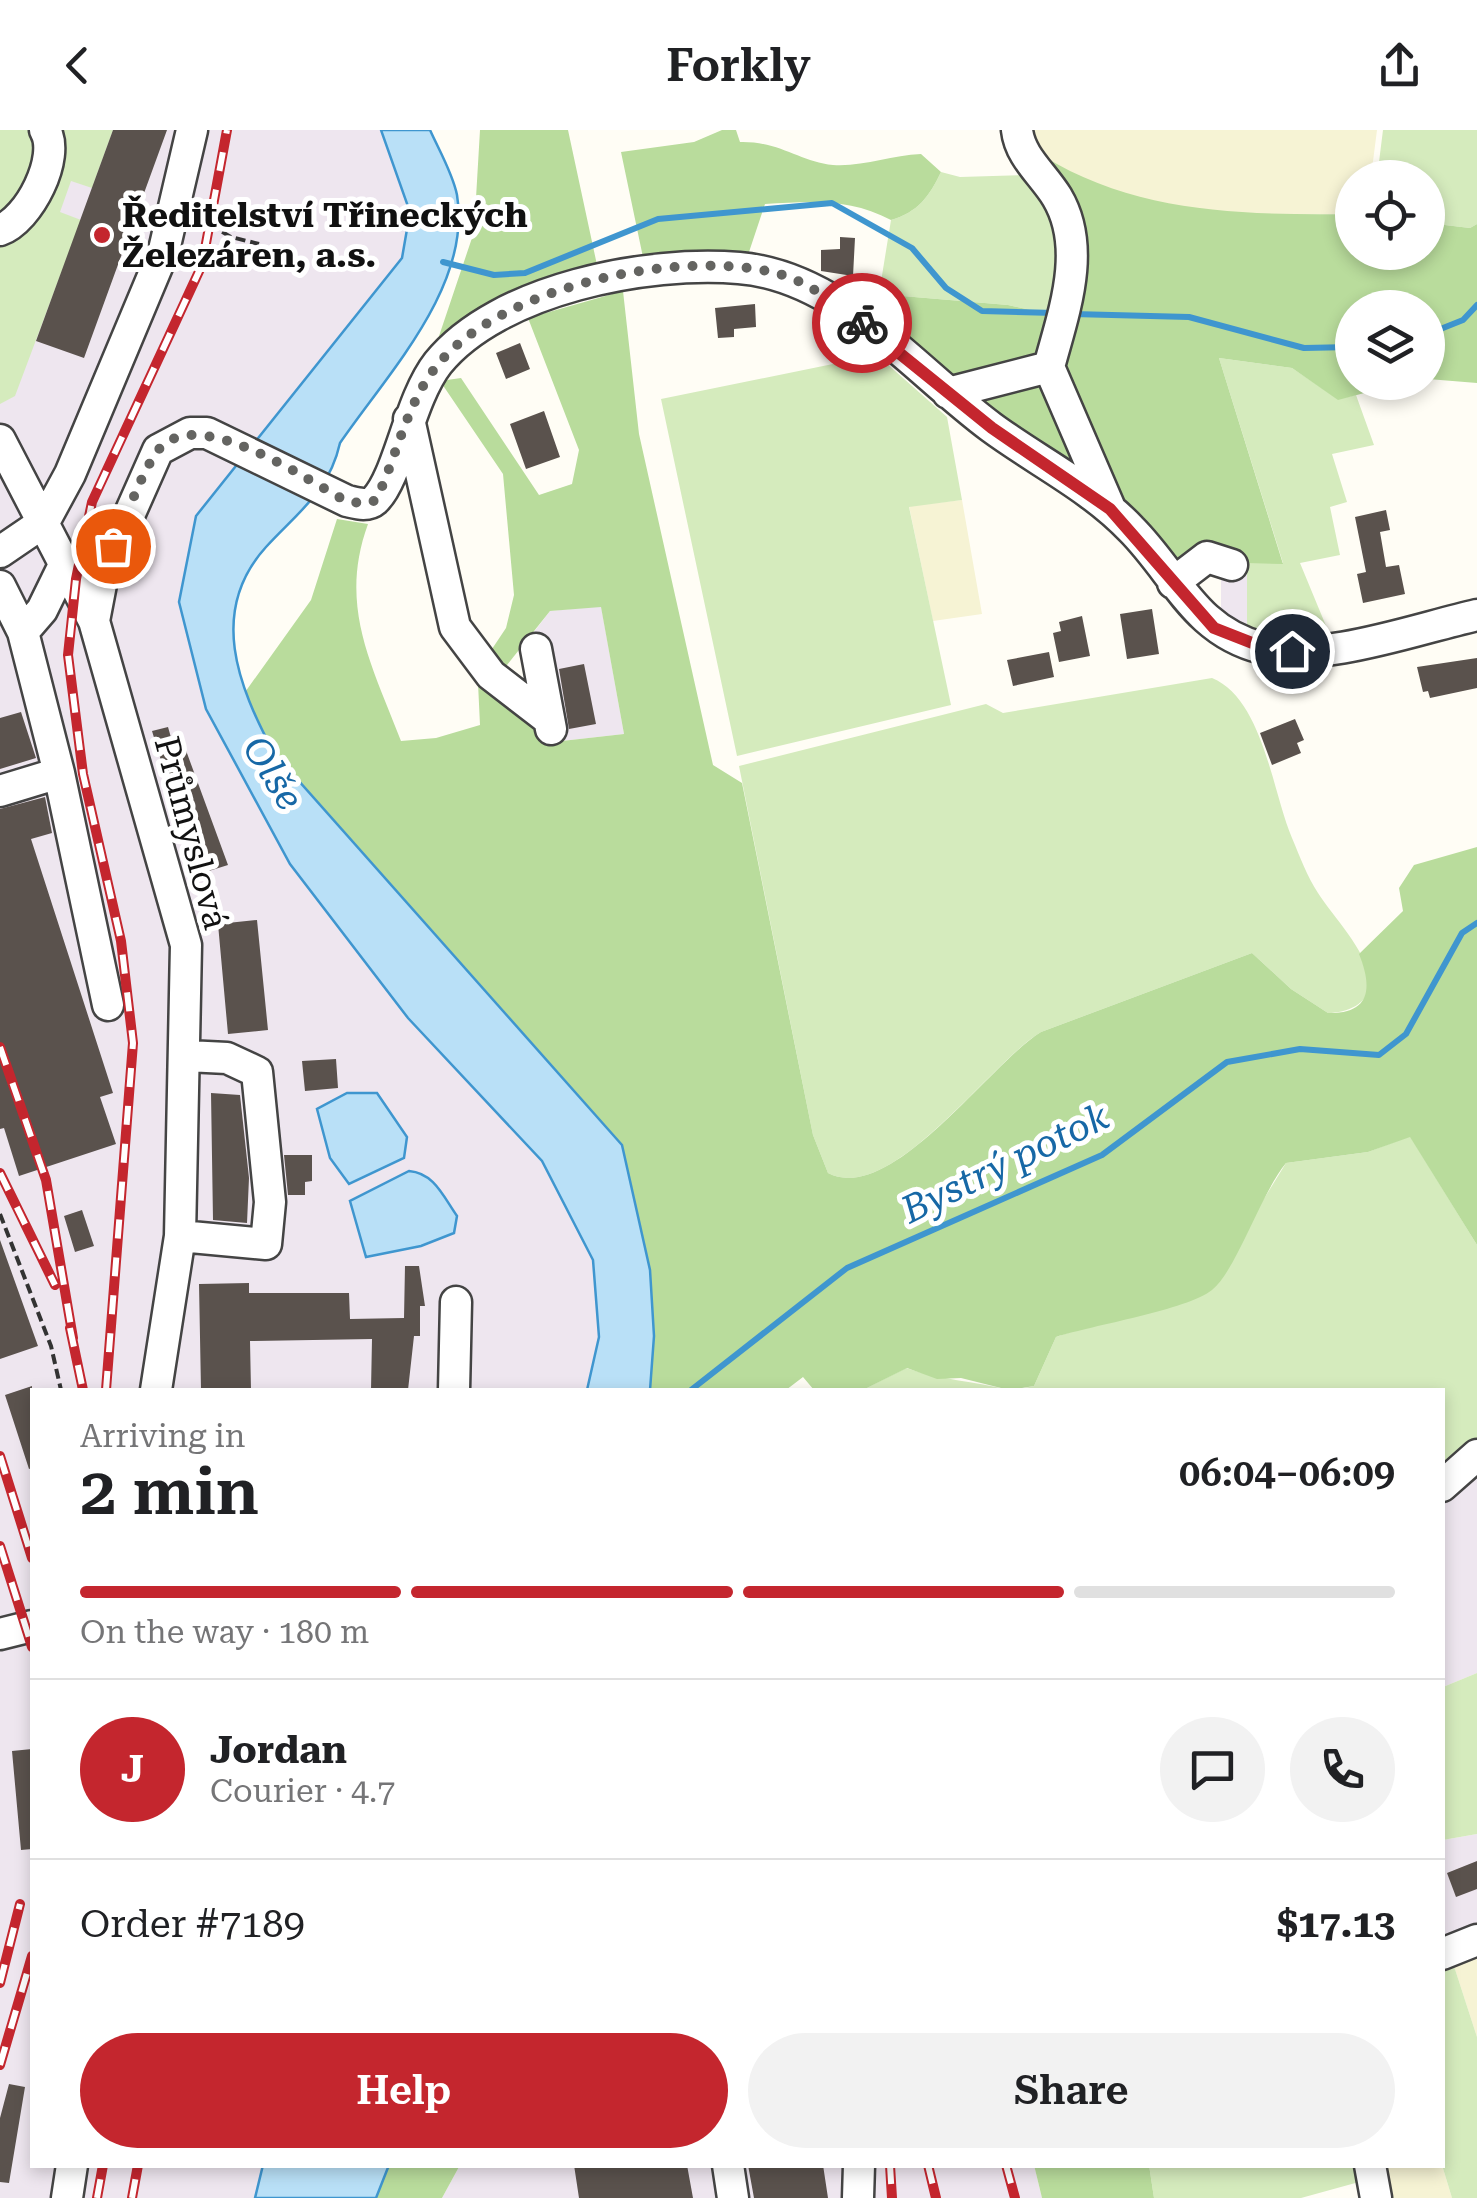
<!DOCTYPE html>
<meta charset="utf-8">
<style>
:root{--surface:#fff;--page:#f2f2f2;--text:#202124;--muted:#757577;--line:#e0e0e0;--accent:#c4262e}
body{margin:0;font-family:"Roboto Serif",serif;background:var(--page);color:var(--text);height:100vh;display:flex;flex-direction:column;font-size:38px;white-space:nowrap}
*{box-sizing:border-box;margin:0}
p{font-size:32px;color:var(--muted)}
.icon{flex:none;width:55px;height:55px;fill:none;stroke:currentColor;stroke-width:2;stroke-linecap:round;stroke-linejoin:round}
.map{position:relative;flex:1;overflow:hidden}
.side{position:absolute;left:30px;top:1258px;width:1415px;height:780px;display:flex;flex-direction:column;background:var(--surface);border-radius:0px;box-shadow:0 5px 15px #0003}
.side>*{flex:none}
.buttons{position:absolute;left:1335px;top:30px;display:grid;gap:20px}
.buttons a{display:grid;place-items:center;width:110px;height:110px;border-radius:50%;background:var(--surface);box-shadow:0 5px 15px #0003;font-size:50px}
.pin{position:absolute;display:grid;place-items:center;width:85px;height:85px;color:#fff;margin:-42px;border:5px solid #fff;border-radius:50%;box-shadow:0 2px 10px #0007}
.courier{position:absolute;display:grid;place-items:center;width:100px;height:100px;margin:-50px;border:8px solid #c4262e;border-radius:50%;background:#fff;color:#222;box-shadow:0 2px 12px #0007}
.overview em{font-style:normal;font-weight:600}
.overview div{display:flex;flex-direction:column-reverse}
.overview{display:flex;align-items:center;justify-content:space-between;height:170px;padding:0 50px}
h1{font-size:65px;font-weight:600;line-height:75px}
.bar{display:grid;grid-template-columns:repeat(4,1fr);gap:15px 10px;align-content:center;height:120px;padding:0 50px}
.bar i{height:12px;border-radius:8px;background:var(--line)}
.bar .current{background:var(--accent)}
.bar p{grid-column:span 4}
.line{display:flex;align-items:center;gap:25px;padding:0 50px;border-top:2px solid var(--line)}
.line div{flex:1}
.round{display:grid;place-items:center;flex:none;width:105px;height:105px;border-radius:52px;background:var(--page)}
.primary-button{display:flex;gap:20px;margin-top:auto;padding:20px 50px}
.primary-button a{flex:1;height:115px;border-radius:60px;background:var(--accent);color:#fff;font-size:40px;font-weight:600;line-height:115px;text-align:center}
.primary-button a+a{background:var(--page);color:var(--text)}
header{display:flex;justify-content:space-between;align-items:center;height:130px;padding:0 50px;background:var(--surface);font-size:45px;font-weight:600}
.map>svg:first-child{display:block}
.industrial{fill:#eee6ef}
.farmland{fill:#f6f3d4}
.green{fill:#d5ebbd}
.forest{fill:#b9dc9c}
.water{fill:#b9e0f7;stroke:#3f96cf;stroke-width:2.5}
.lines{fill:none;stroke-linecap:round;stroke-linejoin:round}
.stream{stroke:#3f96cf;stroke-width:6}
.building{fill:#5a524d}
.minor-casing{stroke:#444;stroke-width:35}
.path{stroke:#333;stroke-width:4;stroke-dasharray:10 5;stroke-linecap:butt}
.minor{stroke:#fff;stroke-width:30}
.rail-casing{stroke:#c4262e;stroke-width:10}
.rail{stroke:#fff;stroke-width:6;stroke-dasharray:19;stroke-linecap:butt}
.done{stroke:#646461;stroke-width:10;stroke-dasharray:0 18}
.route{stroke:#c4262e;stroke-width:12}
.poi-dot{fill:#c4262e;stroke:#fff;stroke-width:4}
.labels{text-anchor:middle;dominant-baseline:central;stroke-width:10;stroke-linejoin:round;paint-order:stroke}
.poi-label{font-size:35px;font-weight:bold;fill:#111;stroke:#fff;text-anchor:start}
.street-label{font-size:35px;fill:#111;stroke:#fff}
.water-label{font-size:38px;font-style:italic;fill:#1768a6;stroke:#fff}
</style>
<header><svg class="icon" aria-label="back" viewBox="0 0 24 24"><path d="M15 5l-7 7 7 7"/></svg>Forkly<svg class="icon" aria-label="share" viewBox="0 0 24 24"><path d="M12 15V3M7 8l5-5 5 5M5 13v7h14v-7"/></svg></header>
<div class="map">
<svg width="1477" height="2068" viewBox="0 0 1477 2068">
<rect width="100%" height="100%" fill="#fffdf5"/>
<path class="industrial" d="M0 0H381L410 82 402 128 235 339 179 472 290 734 408 888 542 1031 593 1130 599 1207 587 1260H32V2035H263L255 2068H0Z
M1221 440H1247V502L1221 490Z
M601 476 624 604 544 613 524 515 550 481Z
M1477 1341V1543L1443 1557 1442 1368Z
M1477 1704V1802L1443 1815V1710Z
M460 2035H1034L1042 2068H442Z"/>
<path class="farmland" d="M1026 0H1377L1371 47 1352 48V84L1261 85 1200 80 1137 68 1079 48 1043 26Z
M962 370 982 484 933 491 909 376Z
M1477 1822V1907L1453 1833Z
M1380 2035H1442L1452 2068H1386Z"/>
<path class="green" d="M0 0H113L92 58 71 51 60 82 81 90 15 266 0 274Z
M1383 0H1477V94L1470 98 1428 93V48H1377Z
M941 42 960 47 1024 45C1066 81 1059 134 1054 185L1008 175 879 164 891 90C918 82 929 67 941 42Z
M877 225 947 287 962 370 909 377 951 575 737 626 661 269Z
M1219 228 1292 238 1338 269 1356 265 1374 315 1332 324 1347 372 1330 377 1340 425 1300 433 1331 508 1310 511 1247 502V433H1283Z
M1212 548C1263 569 1272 661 1292 708 1300 727 1307 746 1318 763 1333 787 1366 819 1369 849 1372 873 1348 883 1328 883L1291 859 1252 823 1041 902C989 933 891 1076 828 1043L813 1005 739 636 986 574 1003 583Z
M1410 1006 1477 1115V1309L1468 1325 1443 1347 1442 1260H1015L1034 1256 1056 1207 1103 1191 1249 1093 1286 1033 1368 1022Z
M906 1238C940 1250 974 1251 1009 1260H863Z
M1477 1543V1704L1443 1710V1557Z
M1453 1833 1477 1907V2068H1452L1442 2035 1443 1838Z
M1149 2035H1357L1359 2052 1301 2068H1154Z"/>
<path class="forest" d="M480 0H568L597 135C531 153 491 176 436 215L474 102Z
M722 0H736L740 12C780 11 800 32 833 35 863 37 891 25 921 24L941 42C929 67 918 82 891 90 850 68 811 71 765 74L748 125 644 132 621 22 694 12Z
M1043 26C1138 84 1244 85 1352 84V122H1428V93L1470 98 1477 94V253L1428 249V178H1352V252L1402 253 1338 270 1292 238 1219 228 1283 434 1247 433 1235 420 1212 418 1176 430 872 184 879 164 1008 175 1054 185 1075 181Z
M623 161 639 304 713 635 742 653 813 1005 828 1043C891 1076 990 933 1041 902L1252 823 1291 859 1328 883C1372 884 1372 856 1359 824L1403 781 1399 758 1414 735 1477 717V1115L1410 1007 1368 1022 1286 1033C1260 1065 1236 1141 1212 1160 1187 1180 1093 1195 1056 1207L1034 1256 1009 1260 961 1248 937 1249 907 1238 863 1260H814L803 1247 786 1260H650L654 1206 650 1140 622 1015 274 623 243 565 311 470 337 389 368 394C338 476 372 535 401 611L436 608 480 595 478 553 541 598 544 613 624 604 601 477 550 481 503 540 486 528 506 498 514 465 503 344 440 251 461 248 539 365 572 354 579 320 528 188Z
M389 2035H460L442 2068H376Z
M1034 2035H1149L1154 2068H1042Z"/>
<path class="water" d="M381 0H430C439 20 453 44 457 65 472 156 388 243 340 313 329 362 298 382 266 417 208 481 238 556 274 623L622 1015 650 1140 654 1206 650 1260H587L599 1207 593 1130 542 1031 408 888 290 734 206 579 179 472 196 386 402 128 410 82Z
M347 963H377L407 1007 404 1028 349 1054 330 1028 317 979Z
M409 1041C434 1043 443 1066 457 1086L454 1103 421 1116 366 1127 350 1071Z
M263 2035H389L376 2068H255Z"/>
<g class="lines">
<path class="stream" d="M443 132 494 145 525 143 658 89 832 73 912 118 946 158 982 181 1055 183
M1073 184 1189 187 1304 218 1352 217
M1428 204 1463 190 1477 175
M691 1260 847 1138 1102 1025 1227 932 1300 919 1379 925 1406 904 1462 803 1477 793"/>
</g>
<path class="building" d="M113 0H167L84 228 36 211Z
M840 107 855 108 853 146 821 141V120L840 119Z
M755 174 756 197 734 199V207L718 208 715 178Z
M520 213 530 239 506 249 496 223Z
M544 281 560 327 526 339 510 294Z
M1386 380 1390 400 1380 402 1386 437 1399 435 1405 464 1363 473 1357 444 1366 442 1355 387Z
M1152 479 1159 524 1127 529 1120 484Z
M1082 486 1090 526 1059 532 1053 503 1061 501 1059 492Z
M1049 522 1054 547 1013 556 1007 530Z
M1477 528V558L1430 568 1428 561 1423 562 1417 537Z
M584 534 596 594 569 599 559 539Z
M21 582 36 628 0 639V588Z
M1295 589 1304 610 1297 613 1301 623 1272 635 1260 603Z
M168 597 174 618 184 615 228 735 196 745 152 601Z
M45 667 52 703 31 709 113 963 100 967 116 1014 19 1046 4 998 0 999V679Z
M257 790 268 900 228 904 218 794Z
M336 929 338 958 305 961 302 931Z
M211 963 240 965 249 1048 247 1093 213 1090Z
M284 1025H312V1051L305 1052V1065H288Z
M82 1080 94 1116 75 1122 64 1086Z
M0 1110 38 1216 0 1229Z
M405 1136H419L425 1176H420V1206H414L408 1260H371L372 1209 250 1211 251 1260H201L199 1154 249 1153V1163H349L350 1189 404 1188Z
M32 1256V1338L29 1339 5 1265Z
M32 1619V1719L21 1720 12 1621Z
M1477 1731V1759L1456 1767 1447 1743Z
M9 1954 25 1957 9 2053 0 2052V1988Z
M574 2035H687L693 2068H579Z
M748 2035H823L828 2068H754Z"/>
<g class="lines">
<defs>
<path id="minor" d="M0 100C29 90 61 27 45 0
M1049 237 1109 376
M948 263 1049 237C1063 184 1088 119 1057 67 1043 44 1020 27 1017 0
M409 289 455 497 491 545 548 589
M0 310 94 491 186 815 180 1106 156 1260
M0 422 44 392 70 344 164 120 192 0
M66 431 42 480 23 502 59 643 108 875
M1173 453 1207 427 1232 435
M0 456 23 502
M94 491 103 444 158 320 190 303H207L347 371C356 373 367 377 375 370 399 346 409 270 438 233 498 159 648 130 739 138 840 146 914 240 991 297 1037 331 1091 357 1131 399 1176 444 1194 501 1262 518 1324 533 1415 499 1477 485
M536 519 551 599
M0 661 59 643
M180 1106 266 1114 270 1072 257 942 227 928 187 926
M454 1260 456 1172
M1442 1356 1477 1325
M0 1504 32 1496
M1442 1824 1477 1810
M728 2035 733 2068
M1370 2035 1376 2068
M67 2068 72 2035
M858 2068 859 2035"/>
</defs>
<use href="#minor" class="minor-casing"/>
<path class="path" d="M194 99 212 96 231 107 259 114
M0 1084 51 1216 61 1260"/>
<use href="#minor" class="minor"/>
<defs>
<path id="rail" d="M0 917 46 1050 73 1208
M0 1043 55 1155
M70 1198 83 1260
M106 1260 133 913 121 811 83 644 68 525 76 449 92 372 202 135 227 0
M0 1326 32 1428
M0 1416 32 1517
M0 1853 20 1774
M0 1935 32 1826
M890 2035 892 2068
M928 2035 936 2068
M1006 2035 1015 2068
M97 2068 103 2035
M132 2068 138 2035"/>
</defs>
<use href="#rail" class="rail-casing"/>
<use href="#rail" class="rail"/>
</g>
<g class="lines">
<path class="done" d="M113 416C127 387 138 350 156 323 193 270 305 349 346 371L366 374 376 370C398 324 407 270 440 232 506 155 680 119 776 143 807 151 836 174 862 193"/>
<path class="route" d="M862 193 992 298 1110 379 1214 498 1265 518 1292 521"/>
</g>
<circle class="poi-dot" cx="102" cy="105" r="10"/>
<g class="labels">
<g class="poi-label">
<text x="122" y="85">Ředitelství Třineckých<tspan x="122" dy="40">Železáren, a.s.</tspan></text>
</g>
<g class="street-label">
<text transform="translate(191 703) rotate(75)">Průmyslová</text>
</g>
<g class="water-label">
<text transform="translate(273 643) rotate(58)">Olše</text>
<text transform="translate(1005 1033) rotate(-26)">Bystrý potok</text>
</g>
</g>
</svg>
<div class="buttons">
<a><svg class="icon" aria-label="locate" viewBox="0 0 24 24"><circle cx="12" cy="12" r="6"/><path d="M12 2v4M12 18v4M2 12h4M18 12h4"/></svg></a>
<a><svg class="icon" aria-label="layers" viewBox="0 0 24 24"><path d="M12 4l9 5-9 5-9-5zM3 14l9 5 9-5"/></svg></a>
</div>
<div class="pin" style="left:113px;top:416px;background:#ea580c"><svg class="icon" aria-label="bag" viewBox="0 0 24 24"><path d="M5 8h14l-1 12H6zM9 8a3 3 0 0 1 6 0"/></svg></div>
<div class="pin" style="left:1292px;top:521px;background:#1f2937"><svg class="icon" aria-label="home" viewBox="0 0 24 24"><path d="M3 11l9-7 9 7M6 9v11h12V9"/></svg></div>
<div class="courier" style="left:862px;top:193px"><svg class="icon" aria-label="bike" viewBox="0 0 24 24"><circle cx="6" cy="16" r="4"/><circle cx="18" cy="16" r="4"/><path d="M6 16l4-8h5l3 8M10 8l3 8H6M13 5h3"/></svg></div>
<section class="side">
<div class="overview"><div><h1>2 min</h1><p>Arriving in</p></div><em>06:04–06:09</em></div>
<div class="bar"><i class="current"></i><i class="current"></i><i class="current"></i><i></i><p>On the way · 180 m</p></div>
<div class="line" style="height:180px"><b class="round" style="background:var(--accent);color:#fff">J</b><div><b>Jordan</b><p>Courier · 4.7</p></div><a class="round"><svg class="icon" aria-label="chat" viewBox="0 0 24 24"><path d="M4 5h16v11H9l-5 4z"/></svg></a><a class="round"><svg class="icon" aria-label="phone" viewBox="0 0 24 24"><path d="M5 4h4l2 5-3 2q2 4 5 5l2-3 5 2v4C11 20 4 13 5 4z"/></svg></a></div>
<div class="line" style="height:130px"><div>Order #7189</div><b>$17.13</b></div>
<div class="primary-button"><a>Help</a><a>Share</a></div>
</section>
</div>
